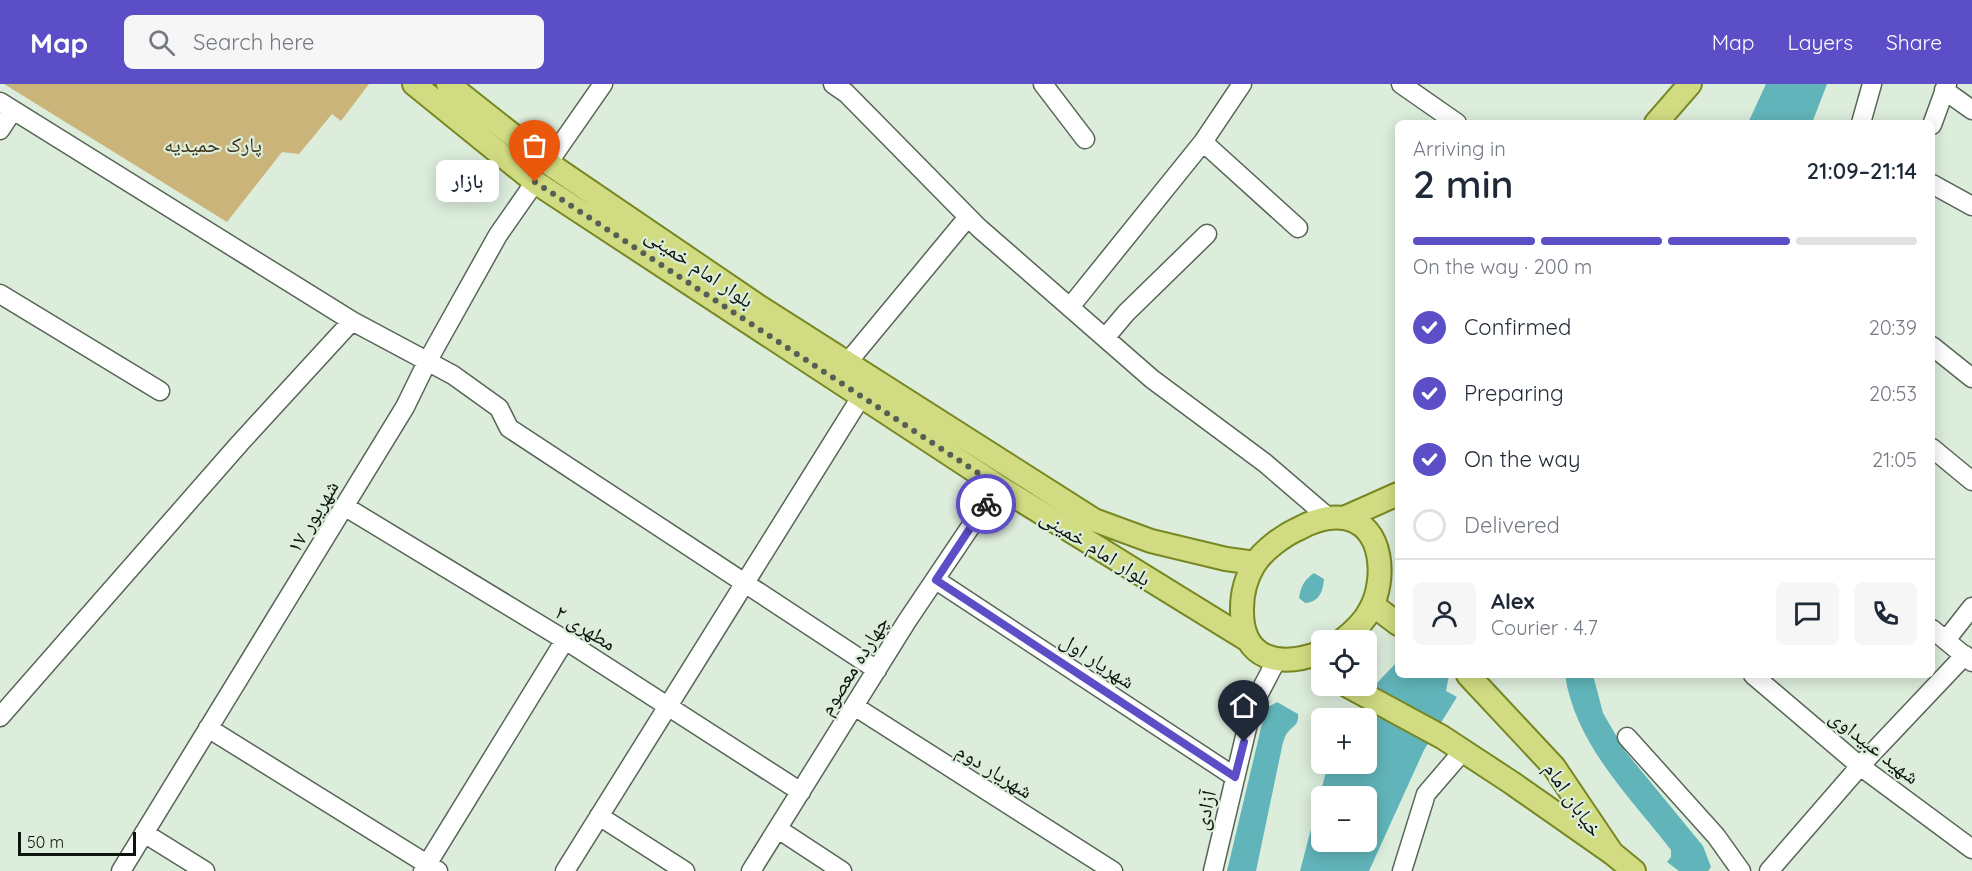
<!DOCTYPE html>
<meta charset="utf-8">
<style>
:root{--surface:#fff;--page:#f6f6f7;--text:#1f2937;--muted:#747a83;--line:#e0e1e3;--accent:#5c4ec6}
body{margin:0;font-family:Quicksand,"Noto Naskh Arabic",sans-serif;background:var(--page);color:var(--text);height:100vh;display:flex;flex-direction:column;font-size:22px;white-space:nowrap}
*{box-sizing:border-box;margin:0}
p{font-size:20px;color:var(--muted)}
.icon{flex:none;width:33px;height:33px;fill:none;stroke:currentColor;stroke-width:2;stroke-linecap:round;stroke-linejoin:round}
.map{position:relative;flex:1;overflow:hidden}
.side{position:absolute;left:1395px;top:36px;width:540px;height:558px;display:flex;flex-direction:column;background:var(--surface);border-radius:9px;box-shadow:0 3px 15px #0003}
.side>*{flex:none}
.buttons{position:absolute;left:1311px;top:546px;display:grid;gap:12px}
.buttons a{display:grid;place-items:center;width:66px;height:66px;border-radius:9px;background:var(--surface);box-shadow:0 3px 15px #0003;font-size:30px}
.scale{position:absolute;left:18px;bottom:15px;width:118px;box-sizing:border-box;padding-left:6px;border:3px solid #0d130d;border-top:0;font-size:16px;line-height:21px;white-space:nowrap;color:#0d130d;-webkit-text-stroke:4px #dceddc;paint-order:stroke}
.pin{position:absolute;display:grid;place-items:center;width:51px;height:51px;color:#fff;margin:-62px -26px;border-radius:50% 50% 50% 0;rotate:-45deg;box-shadow:0 0 6px #0007}
.pin .icon{rotate:45deg}
.courier{position:absolute;display:grid;place-items:center;width:60px;height:60px;margin:-30px;border:4px solid #5c4ec6;border-radius:50%;background:#fff;color:#222;box-shadow:0 2px 8px #0007}
.bubble{position:absolute;height:42px;border-radius:9px;background:var(--surface);box-shadow:0 3px 15px #0003;font-size:20px;font-weight:600;line-height:42px;text-align:center}
.headline em{font-style:normal;font-weight:600}
.headline div{display:flex;flex-direction:column-reverse}
.headline{display:flex;align-items:center;justify-content:space-between;height:102px;padding:0 18px}
h1{font-size:39px;font-weight:600;line-height:45px}
.bar{display:grid;grid-template-columns:repeat(4,1fr);gap:9px 6px;align-content:center;height:72px;padding:0 18px}
.bar i{height:8px;border-radius:4px;background:var(--line)}
.bar .on{background:var(--accent)}
.bar p{grid-column:span 4}
.line{display:flex;align-items:center;gap:15px;padding:0 18px;border-top:2px solid var(--line)}
.line div{flex:1}
.round{display:grid;place-items:center;flex:none;width:63px;height:63px;border-radius:9px;background:var(--page)}
ol{padding:0 18px;list-style:none}
li{display:flex;align-items:center;gap:18px;height:66px}
li p{margin-inline-start:auto}
li .icon{padding:6px;border-radius:50%;background:var(--accent);color:#fff;stroke-width:4}
li:last-child{color:var(--muted)}
li i{width:33px;height:33px;border:3px solid var(--line);border-radius:50%}
header{display:flex;align-items:center;gap:36px;box-sizing:border-box;height:84px;padding:0 30px;background:var(--accent);color:#fff}
header strong{font-size:28px}
nav{display:flex;gap:33px;margin-inline-start:auto;font-size:21px}
.search{width:420px;height:54px;background:var(--page);display:flex;align-items:center;gap:15px;box-sizing:border-box;padding:0 21px;border-radius:9px;color:var(--muted);font-size:22px}
.map>svg:first-child{display:block}
.green{fill:#cab47a}
.water{fill:#61b5ba;fill-rule:evenodd}
.lines{fill:none;stroke-linecap:round;stroke-linejoin:round}
.minor-casing{stroke:#566556;stroke-width:21}
.major-casing{stroke:#788722;stroke-width:26}
.minor{stroke:#fff;stroke-width:18}
.major{stroke:#d1dc82;stroke-width:22}
.done{stroke:#555f55;stroke-width:6;stroke-dasharray:0 10.8}
.route{stroke:#5c4ec6;stroke-width:8}
.labels{text-anchor:middle;dominant-baseline:central;stroke-width:4.5;stroke-linejoin:round;paint-order:stroke}
.park-label{font-size:21px;fill:#3a3014;stroke:#dceddc}
.street-label{font-size:21px;fill:#0d130d;stroke:#dceddc}
</style>
<header>
<strong>Map</strong>
<div class="search"><svg class="icon" aria-label="search" viewBox="0 0 24 24"><circle cx="10" cy="10" r="6"/><path d="M15 15l6 6"/></svg>Search here</div>
<nav><a>Map</a><a>Layers</a><a>Share</a></nav>
</header>
<div class="map">
<svg width="1972" height="787" viewBox="0 0 1972 787">
<rect width="100%" height="100%" fill="#dceddc"/>
<path class="green" d="M4 0H369L341 37 332 30 299 70 282 68 227 138Z"/>
<path class="water" d="M1766 0H1827L1812 39H1748Z
M1314 489 1324 495C1323 508 1319 518 1305 519L1299 514C1301 502 1304 496 1314 489Z
M1398 577V591H1449L1446 607 1457 613 1424 666 1369 787H1300L1328 680H1366V634H1355L1360 630 1374 602ZM1322 712H1366V758H1322Z
M1565 591H1593L1603 629 1625 667 1703 762 1711 783 1708 787H1679L1667 778 1671 773V766C1630 713 1575 660 1565 591Z
M1277 618 1298 630C1299 641 1294 641 1288 648 1285 651 1283 658 1282 663L1256 787H1227L1261 644 1268 623Z"/>
<g class="lines">
<defs>
<path id="minor" d="M833 0 846 9 979 144 1152 295 1265 379 1329 434
M1043 0 1085 55
M1401 0 1457 39
M1944 6 1972 26
M0 18 352 237
M1861 39 1872 0
M1932 41 1947 0
M0 46 13 26
M1203 58 1298 144
M548 79 603 0
M1932 100 1972 122
M0 210 160 307
M1070 223 1203 58 1242 0
M1105 254 1126 229 1207 150
M1932 262 1972 294
M847 279 968 133
M1932 364 1972 397
M344 422 565 556 801 708
M936 496 1235 693
M1932 545 1972 578
M1946 556 1972 523
M1753 591 1860 682 1972 765
M854 622 1113 787
M0 633 240 359 352 237 453 291 499 324 509 344 877 586
M208 644 438 787
M1627 653 1716 752 1741 787
M599 732 685 787
M778 745 842 787
M144 749 205 787
M121 787 405 323 427 278 498 151 535 98
M423 787 565 556
M565 787 861 313
M751 787 907 537 998 402
M1213 787 1252 623 1277 575
M1402 787 1426 710 1463 667
M1769 787 1860 682 1965 571"/>
<path id="major" d="M414 0 535 98 998 402 1246 555
M448 0 548 79 758 222 1094 436 1151 457 1226 475 1255 479
M1656 39 1690 0
M1344 434 1398 410
M1373 521 1398 540
M1322 568C1280 584 1241 577 1242 525 1242 509 1246 494 1254 481 1263 466 1284 451 1300 444 1313 437 1329 432 1344 434 1385 441 1386 498 1370 526 1364 538 1353 548 1343 556
M1348 602 1442 653 1512 699 1612 769 1554 683 1468 591
M1612 769 1634 787"/>
</defs>
<use href="#minor" class="minor-casing"/>
<use href="#major" class="major-casing"/>
<use href="#minor" class="minor"/>
<use href="#major" class="major"/>
</g>
<g class="lines">
<path class="done" d="M535 98 998 402 986 420"/>
<path class="route" d="M986 420 936 496 1235 693 1244 658"/>
</g>
<g class="labels">
<g class="park-label">
<text x="213" y="60">پارک حمیدیه</text>
</g>
<g class="street-label">
<text transform="translate(700 183) rotate(34)">بلوار امام خمینی</text>
<text transform="translate(312 432) rotate(-59)">۱۷ شهریور</text>
<text transform="translate(1096 463) rotate(32)">بلوار امام خمینی</text>
<text transform="translate(586 543) rotate(32)">مطهری ۲</text>
<text transform="translate(1098 576) rotate(33)">شهریار اول</text>
<text transform="translate(853 581) rotate(-58)">چهارده معصوم</text>
<text transform="translate(1875 662) rotate(38)">شهید عبیداوی</text>
<text transform="translate(995 686) rotate(32)">شهریار دوم</text>
<text transform="translate(1574 715) rotate(55)">خیابان امام</text>
<text transform="translate(1204 726) rotate(-77)">آزادی</text>
</g>
</g>
</svg>
<div class="buttons">
<a><svg class="icon" aria-label="locate" viewBox="0 0 24 24"><circle cx="12" cy="12" r="6"/><path d="M12 2v4M12 18v4M2 12h4M18 12h4"/></svg></a>
<a>+</a>
<a>−</a>
</div>
<div class="scale">50 m</div>
<div class="pin" style="left:535px;top:98px;background:#ea580c"><svg class="icon" aria-label="bag" viewBox="0 0 24 24"><path d="M5 8h14l-1 12H6zM9 8a3 3 0 0 1 6 0"/></svg></div>
<div class="pin" style="left:1244px;top:658px;background:#1f2937"><svg class="icon" aria-label="home" viewBox="0 0 24 24"><path d="M3 11l9-7 9 7M6 9v11h12V9"/></svg></div>
<div class="courier" style="left:986px;top:420px"><svg class="icon" aria-label="bike" viewBox="0 0 24 24"><circle cx="6" cy="16" r="4"/><circle cx="18" cy="16" r="4"/><path d="M6 16l4-8h5l3 8M10 8l3 8H6M13 5h3"/></svg></div>
<div class="bubble" style="left:436px;top:76px;width:63px">بازار</div>
<section class="side">
<div class="headline"><div><h1>2 min</h1><p>Arriving in</p></div><em>21:09–21:14</em></div>
<div class="bar"><i class="on"></i><i class="on"></i><i class="on"></i><i></i><p>On the way · 200 m</p></div>
<ol>
<li><svg class="icon" aria-label="check" viewBox="0 0 24 24"><path d="M5 12l5 5 9-10"/></svg>Confirmed<p>20:39</p></li>
<li><svg class="icon" aria-label="check" viewBox="0 0 24 24"><path d="M5 12l5 5 9-10"/></svg>Preparing<p>20:53</p></li>
<li><svg class="icon" aria-label="check" viewBox="0 0 24 24"><path d="M5 12l5 5 9-10"/></svg>On the way<p>21:05</p></li>
<li><i></i>Delivered</li>
</ol>
<div class="line" style="height:108px"><a class="round"><svg class="icon" aria-label="person" viewBox="0 0 24 24"><circle cx="12" cy="8" r="4"/><path d="M4 21q1-7 8-7t8 7"/></svg></a><div><b>Alex</b><p>Courier · 4.7</p></div><a class="round"><svg class="icon" aria-label="chat" viewBox="0 0 24 24"><path d="M4 5h16v11H9l-5 4z"/></svg></a><a class="round"><svg class="icon" aria-label="phone" viewBox="0 0 24 24"><path d="M5 4h4l2 5-3 2q2 4 5 5l2-3 5 2v4C11 20 4 13 5 4z"/></svg></a></div>
</section>
</div>
